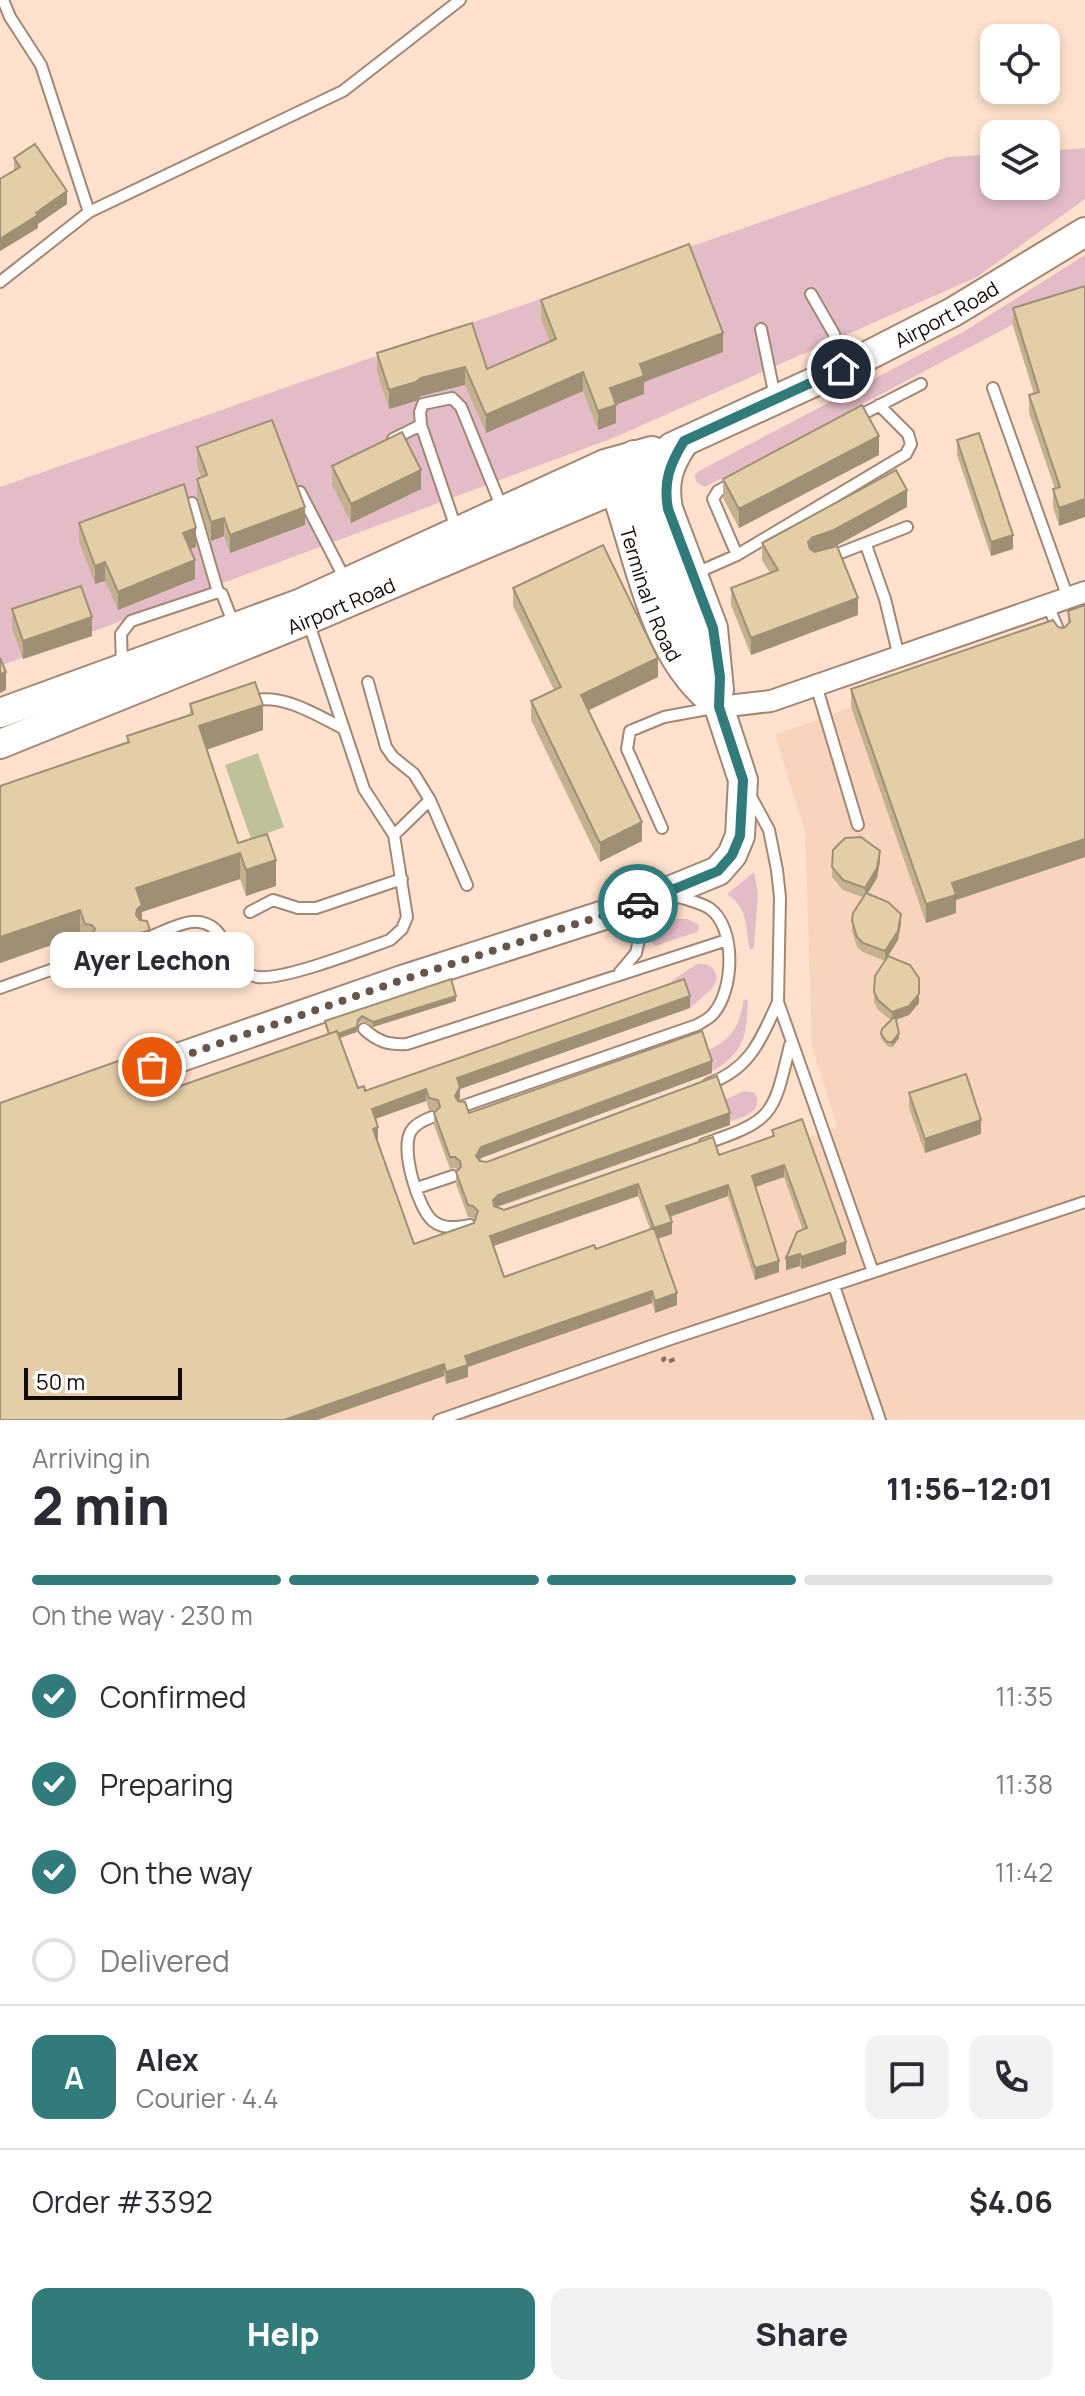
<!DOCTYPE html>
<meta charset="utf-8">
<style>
:root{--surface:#fff;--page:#f2f2f3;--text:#2b2b33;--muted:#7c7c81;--line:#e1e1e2;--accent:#327b7b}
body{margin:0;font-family:Manrope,sans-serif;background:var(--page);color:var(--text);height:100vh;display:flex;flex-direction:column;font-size:30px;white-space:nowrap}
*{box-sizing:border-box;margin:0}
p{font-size:26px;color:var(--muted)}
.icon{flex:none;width:44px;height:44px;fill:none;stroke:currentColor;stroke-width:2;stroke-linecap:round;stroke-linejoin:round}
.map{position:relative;height:1420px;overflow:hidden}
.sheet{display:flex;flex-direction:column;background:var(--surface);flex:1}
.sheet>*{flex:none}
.tools{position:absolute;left:980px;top:24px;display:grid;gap:16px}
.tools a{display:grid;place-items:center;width:80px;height:80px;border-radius:16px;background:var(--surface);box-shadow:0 4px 12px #0003;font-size:40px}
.scale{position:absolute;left:24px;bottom:20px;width:158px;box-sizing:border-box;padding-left:8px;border:4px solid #140a05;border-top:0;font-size:22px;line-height:28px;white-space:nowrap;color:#140a05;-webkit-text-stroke:6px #fff;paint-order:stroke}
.pin{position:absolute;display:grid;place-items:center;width:68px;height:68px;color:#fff;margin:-34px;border:4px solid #fff;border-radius:50%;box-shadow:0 2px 8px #0007}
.courier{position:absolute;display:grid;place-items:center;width:80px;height:80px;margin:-40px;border:6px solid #327b7b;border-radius:50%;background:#fff;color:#222;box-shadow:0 2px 10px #0007}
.bubble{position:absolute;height:56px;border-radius:16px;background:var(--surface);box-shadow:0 4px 12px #0003;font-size:26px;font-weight:800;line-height:56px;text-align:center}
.headline em{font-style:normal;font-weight:800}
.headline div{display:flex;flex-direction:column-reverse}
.headline{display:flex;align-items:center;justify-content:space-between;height:136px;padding:0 32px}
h1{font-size:52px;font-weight:800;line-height:60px}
.bar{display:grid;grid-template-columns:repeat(4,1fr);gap:12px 8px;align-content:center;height:96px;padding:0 32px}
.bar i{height:10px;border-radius:6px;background:var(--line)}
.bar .current{background:var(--accent)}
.bar p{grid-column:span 4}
.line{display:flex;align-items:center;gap:20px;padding:0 32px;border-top:2px solid var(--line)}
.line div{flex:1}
.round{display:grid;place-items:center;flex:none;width:84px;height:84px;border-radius:16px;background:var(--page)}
ol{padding:0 32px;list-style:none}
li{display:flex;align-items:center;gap:24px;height:88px}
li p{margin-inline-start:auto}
li .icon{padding:8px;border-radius:50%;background:var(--accent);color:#fff;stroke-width:4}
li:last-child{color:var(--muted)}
li i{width:44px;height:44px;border:4px solid var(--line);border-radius:50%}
.cta{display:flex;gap:16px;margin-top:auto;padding:16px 32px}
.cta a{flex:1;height:92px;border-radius:16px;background:var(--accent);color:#fff;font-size:32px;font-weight:800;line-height:92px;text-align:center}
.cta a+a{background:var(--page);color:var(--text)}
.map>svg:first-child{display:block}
.built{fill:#f8d4bc}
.green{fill:#e4bcc7}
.water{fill:#bfc298}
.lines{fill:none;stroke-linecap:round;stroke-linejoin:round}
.lane-casing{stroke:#a28775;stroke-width:14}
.street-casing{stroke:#a28775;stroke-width:24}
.secondary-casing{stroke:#a28775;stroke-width:32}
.path{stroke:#867366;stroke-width:4;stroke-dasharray:6 6;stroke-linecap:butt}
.lane{stroke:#fff;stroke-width:10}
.street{stroke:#fff;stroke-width:20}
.secondary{stroke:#fff;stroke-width:28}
.wall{fill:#c3b190;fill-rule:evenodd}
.shaded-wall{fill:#9f9075}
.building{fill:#e3cea7;stroke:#9f9075;stroke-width:2;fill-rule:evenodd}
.done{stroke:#66554b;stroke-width:8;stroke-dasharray:0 14.4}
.route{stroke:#327b7b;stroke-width:10}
.labels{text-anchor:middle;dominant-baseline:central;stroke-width:6;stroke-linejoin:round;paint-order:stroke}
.street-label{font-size:20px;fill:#140a05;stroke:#fff}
</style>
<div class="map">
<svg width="1085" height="1420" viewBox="0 0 1085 1420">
<rect width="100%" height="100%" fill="#ffe1cd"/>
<path class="built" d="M1085 623V1420H0V1160L372 1120 378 1139 373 1141 422 1279 504 1288 654 1240 638 1195 805 1140 837 1126 812 1047 805 832 775 735Z"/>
<path class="green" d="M1085 148V199L977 277 613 438 0 666V487L948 157 994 154V186H1046V151Z
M1085 255V292L1010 326 705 487 696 482 695 475 699 471 963 332Z
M754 872 758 893 754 947 750 950C745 927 749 909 727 894Z
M661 919H687L698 924 699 928 697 932 655 946C646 938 652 925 661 919Z
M697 964C708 963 715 966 717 979L712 989 690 1008 684 991H666L673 980Z
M744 999 748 1001C746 1036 745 1053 712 1071L704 1052C731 1040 739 1029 744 999Z
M745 1091 755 1093C764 1113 743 1116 729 1122L721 1101Z"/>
<path class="water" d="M258 753 284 827 251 839 225 765Z"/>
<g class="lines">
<defs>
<path id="lane" d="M3 0 10 17 41 65 89 212
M0 282 89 212 343 91 460 0
M811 294 834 334 841 369
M761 329 775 397
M993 388 1068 598
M855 418 921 384
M421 425 420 412 423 404 452 398 461 407 502 508
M393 439 421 425 456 528
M735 482 718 491 713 499 737 555
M300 492 345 579
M192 503 218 592 222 594 234 625
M866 545 885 599 899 657
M830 557 907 527
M694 574 737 555 906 454 911 444 908 434 879 405
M1048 605 1061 637
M122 664 121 634 131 621 218 592
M368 682 386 747 393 757 414 774 430 800 394 835
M816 685 858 825
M248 702C280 691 317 715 344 729
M749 793 769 830 777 870 780 897 778 1002 873 1272
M430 800 467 885
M662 828 627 749 630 731 664 717 713 708
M250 912 273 900 298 908H316L402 879
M144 939C159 934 176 924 191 922 232 918 224 973 258 977 285 980 361 950 390 940L402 929 407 917 394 835 364 789 309 624
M620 972 636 953 647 904
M0 988 87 957
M364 1029C378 1042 389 1045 407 1044L727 940
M708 1084C750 1069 760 1041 778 1002
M463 1106 697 1025C702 1022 709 1019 713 1014 734 991 737 927 709 908 699 902 684 899 673 895
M432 1117C424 1120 415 1124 411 1131 400 1149 418 1209 433 1221 444 1230 458 1227 470 1225
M704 1144C774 1120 773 1116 790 1045
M417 1188 453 1176
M834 1286 880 1420
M439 1420 671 1339 1085 1202"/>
<path id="street" d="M719 707 771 701 1085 592"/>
<g id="secondary">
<path d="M682 445C668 466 663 483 668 509L713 628 719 690"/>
<path id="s1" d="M609 473C638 544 648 646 709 698"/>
<path d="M0 713 299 604 605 464 652 451"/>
<path id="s2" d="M0 744 307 620 615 489 642 474 672 447 836 372 953 312 1085 232"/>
<path d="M152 1067 402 980 635 905 718 871 732 855 740 836 743 780 719 707 684 624 634 455"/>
</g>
</defs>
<use href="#lane" class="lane-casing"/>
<use href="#street" class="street-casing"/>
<use href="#secondary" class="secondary-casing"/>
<path class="path" d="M666 1358 663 1359 665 1363 680 1357"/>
<use href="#lane" class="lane"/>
<use href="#street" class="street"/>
<use href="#secondary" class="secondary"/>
</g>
<path class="wall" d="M14 158 67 204 38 224V228L0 251V179L14 170Z
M1085 286 1059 526 1053 507V489H1055L1029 413V395L1034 394 1013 326V308Z
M541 300 723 352 644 382V394L616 405V423L598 430 583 391 486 433 465 385 421 396 416 401 389 409 377 372V353L487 369 550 342 541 319Z
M957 440 1013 549 991 556 957 455Z
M197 447 305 525 230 553 224 536 211 541 197 497V479L201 477 197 466Z
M879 455 739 528 723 498V479Z
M332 466 421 489 351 523 332 485Z
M907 507 835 546 858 615 751 655 731 605V588L770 573 762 560V543Z
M79 523 196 547 190 549 195 579 118 610 105 581 95 584 79 541Z
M513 588 658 677 588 710 642 841 600 862 531 720V701L554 690 513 606Z
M1085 605V857L956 900V913L926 923 851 707V689L1058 627 1064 628 1068 625V611Z
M12 609 92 636 23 659 12 628Z
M190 704 263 730 207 750 238 843 276 886 246 896 240 879 142 912V920L150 956 93 975 90 964V950L85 949 80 935 0 963V786L127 742V736L190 715Z
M833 850 880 861 877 878 868 893 901 924 898 940 888 956 919 978V1003L909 1015 896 1020 899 1038 892 1047 887 1046 881 1038V1034L891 1020 878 1010 874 1002 875 976 885 961 863 952 857 947 852 931V921L863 897 843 890 832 877Z
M456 1001 373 1027 362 1021 358 1024 357 1032 340 1038 358 1088 365 1091 690 1008 460 1089 459 1101 469 1113 712 1073 481 1158 480 1161 487 1162 730 1125 498 1207 504 1210 719 1155 772 1137V1130L846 1254 801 1269 800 1266 786 1270 803 1230 784 1177 755 1187 779 1272 755 1280 728 1196 670 1217 672 1234 658 1238 677 1305 655 1313 652 1303 468 1367V1377L446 1384 444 1376 317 1420H0L142 1068 166 1091 328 1034 325 1026V1021ZM426 1101 429 1110 436 1111 434 1113V1125L450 1169 455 1168 457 1170 456 1172V1184L468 1217 473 1218 475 1220 474 1223 414 1244 376 1140 378 1139 375 1119ZM638 1196 650 1229 596 1249 504 1277 494 1246Z
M909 1093 981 1134 925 1153 909 1108Z"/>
<path class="shaded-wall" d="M67 191V204L38 224V228L0 251V239Z
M723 333V352L644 382V394L610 407V388L640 364Z
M465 367V385L421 396 416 401 389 409V390L421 378Z
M583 372V391L486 433V415Z
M616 405V423L598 430V411Z
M879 436V455L739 528V509Z
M421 470V489L351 523V504Z
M907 490V507L834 547 808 559V542L813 537Z
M1085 499V517L1059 526V508Z
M305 507V525L230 553V535Z
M224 518V536L211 541V522Z
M196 528V547L183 551V533Z
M1013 535V549L991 556V542Z
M195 560V579L118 610V592Z
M105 562V581L95 584V566Z
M858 598V615L751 655V638Z
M92 617V636L23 659V641Z
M658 658V677L581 714V695Z
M6 672V690L0 693V674Z
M263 705V730L199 752V726Z
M642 822V841L600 862V843Z
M1085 839V857L956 900V913L926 923V904L952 883Z
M880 851V861L877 878 865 898V888Z
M240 853V879L142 912V931L150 930V956L93 975V949L136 888Z
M276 860V886L246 896V870Z
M80 910V935L0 963V937Z
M901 914V924L898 940 885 961V951Z
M919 994V1003L909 1015 892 1021V1012Z
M456 996V1001L373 1027V1022Z
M690 996V1008L460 1089V1099L455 1108 457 1078Z
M357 1027V1032L330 1041V1037Z
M899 1033V1038L892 1047V1042Z
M712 1061V1073L481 1158 476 1168V1156L481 1147Z
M426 1089V1101L372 1120V1109Z
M730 1113V1125L498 1206 493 1212V1200L498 1195Z
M981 1120V1134L925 1153V1139Z
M378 1127V1139L373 1141V1129Z
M784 1165V1177L752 1188V1176Z
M638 1184V1196L490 1247V1236Z
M728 1185V1196L666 1218V1206Z
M672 1222V1234L654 1240V1228Z
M846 1242V1254L801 1269V1257Z
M800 1254V1266L786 1270V1258Z
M779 1261V1272L755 1280V1268Z
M652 1291V1303L468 1367V1377L446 1384V1372L465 1356Z
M677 1293V1305L655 1313V1301Z
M444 1364V1376L317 1420H284Z"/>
<path class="building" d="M35 144 67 191 36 213 38 215 0 239V179L20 167 14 158Z
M689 244 723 333 640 364 644 376 610 388 616 405 598 411 583 372 486 415 465 367 421 378 416 382 389 390 377 353 472 323 487 369 556 339 541 300Z
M1085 286V499L1059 508 1053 489 1060 487 1029 395 1039 392 1013 308Z
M862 405 879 436 739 509 723 479Z
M272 420 305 507 230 535 224 518 211 522 197 479 207 475 197 447Z
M402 432 421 470 351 504 332 466Z
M979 433 1013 535 991 542 957 440Z
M896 470 907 490 834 530 813 537 808 542 810 549 815 552 837 546 858 598 751 638 731 588 778 570 762 543Z
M184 484 196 528 183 533 195 560 118 592 105 562 95 566 79 523Z
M603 545 658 658 581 695 642 822 600 843 531 701 561 687 513 588Z
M81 586 92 617 23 641 12 609Z
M1085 605V839L952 883 956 895 926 904 851 689 1053 620 1058 627 1064 628 1070 622 1068 611Z
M0 658 6 672 0 674Z
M255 682 263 705 199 726 238 843 267 834 276 860 246 870 240 853 136 888 142 905 137 909 136 915 140 920 147 921 150 930 93 949 90 939 95 929 92 925 85 924 80 910 0 937V786L129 742 127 736 193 714 190 704Z
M861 837 880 851 877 868 865 888 843 880 832 867 833 850 845 838Z
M866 893 888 902 901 914 898 931 885 951 863 943 857 937 852 921 853 913Z
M888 956 910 965 919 978V994L909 1006 892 1012 878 1000 874 992 875 976Z
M451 979 456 996 373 1022 362 1016 358 1020 357 1027 338 1034 337 1031 329 1034 325 1021Z
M684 979 690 996 457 1078 460 1087 455 1096 458 1101 465 1102 469 1113 702 1031 712 1061 481 1147 476 1156 480 1161 487 1162 717 1076 730 1113 498 1195 493 1200 494 1206 504 1210 713 1137 719 1155 774 1136 772 1130 802 1119 846 1242 801 1257 800 1254 786 1258 797 1232 807 1228 784 1165 752 1176 779 1261 755 1268 728 1185 666 1206 672 1222 654 1228 677 1293 655 1301 652 1291 465 1356 468 1365 446 1372 444 1364 284 1420H0V1103L135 1055 142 1068 150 1072 158 1071 166 1091 337 1031 358 1088 364 1086 365 1091ZM426 1089 429 1098 438 1100 440 1107 434 1113 450 1157H455L460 1161 461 1167 456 1172 468 1205 473 1206 478 1211 474 1223 414 1244 373 1129 378 1127 372 1109ZM638 1184 654 1228 596 1249 594 1245 504 1277 490 1236Z
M895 1016 899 1033 892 1042H887L881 1034 882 1029Z
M966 1074 981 1120 925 1139 909 1093Z"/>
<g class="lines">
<path class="done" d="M152 1067 402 980 638 904"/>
<path class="route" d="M638 904 718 871 732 855 740 836 743 780 719 707 720 677 713 628 668 509C663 481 670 464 684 441L841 369"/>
</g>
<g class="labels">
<g class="street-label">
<text stroke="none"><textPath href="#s2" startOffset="1042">Airport Road</textPath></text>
<text stroke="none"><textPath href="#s1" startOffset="128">Terminal 1 Road</textPath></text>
<text stroke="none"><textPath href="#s2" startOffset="368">Airport Road</textPath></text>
</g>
</g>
</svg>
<div class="tools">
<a><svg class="icon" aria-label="locate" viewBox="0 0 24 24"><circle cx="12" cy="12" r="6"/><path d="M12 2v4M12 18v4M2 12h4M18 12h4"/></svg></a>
<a><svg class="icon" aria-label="layers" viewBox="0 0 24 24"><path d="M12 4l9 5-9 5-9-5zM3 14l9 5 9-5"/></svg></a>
</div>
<div class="scale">50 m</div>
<div class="pin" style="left:152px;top:1067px;background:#ea580c"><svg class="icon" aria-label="bag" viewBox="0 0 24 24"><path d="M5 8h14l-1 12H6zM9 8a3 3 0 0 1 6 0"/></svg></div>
<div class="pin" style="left:841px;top:369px;background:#1f2937"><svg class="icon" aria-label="home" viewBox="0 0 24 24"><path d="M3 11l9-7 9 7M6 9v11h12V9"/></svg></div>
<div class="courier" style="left:638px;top:904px"><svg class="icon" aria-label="car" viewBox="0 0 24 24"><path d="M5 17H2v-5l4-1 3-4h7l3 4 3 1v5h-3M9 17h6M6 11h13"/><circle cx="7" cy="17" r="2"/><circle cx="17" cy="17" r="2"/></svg></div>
<div class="bubble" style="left:50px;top:932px;width:204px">Ayer Lechon</div>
</div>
<section class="sheet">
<div class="headline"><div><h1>2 min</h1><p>Arriving in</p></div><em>11:56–12:01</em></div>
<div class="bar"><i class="current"></i><i class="current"></i><i class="current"></i><i></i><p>On the way · 230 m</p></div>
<ol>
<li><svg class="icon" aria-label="check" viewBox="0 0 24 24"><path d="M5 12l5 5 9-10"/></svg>Confirmed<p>11:35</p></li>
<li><svg class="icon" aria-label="check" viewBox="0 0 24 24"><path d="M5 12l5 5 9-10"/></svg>Preparing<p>11:38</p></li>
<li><svg class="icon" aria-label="check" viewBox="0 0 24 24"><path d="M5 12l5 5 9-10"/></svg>On the way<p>11:42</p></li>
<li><i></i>Delivered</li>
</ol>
<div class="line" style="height:144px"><b class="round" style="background:var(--accent);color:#fff">A</b><div><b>Alex</b><p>Courier · 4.4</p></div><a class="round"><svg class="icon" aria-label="chat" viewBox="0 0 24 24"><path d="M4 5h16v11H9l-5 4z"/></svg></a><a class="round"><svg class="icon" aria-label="phone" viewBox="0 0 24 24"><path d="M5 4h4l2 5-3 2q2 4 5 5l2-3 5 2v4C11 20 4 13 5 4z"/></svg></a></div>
<div class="line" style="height:104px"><div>Order #3392</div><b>$4.06</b></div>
<div class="cta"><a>Help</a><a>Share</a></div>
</section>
